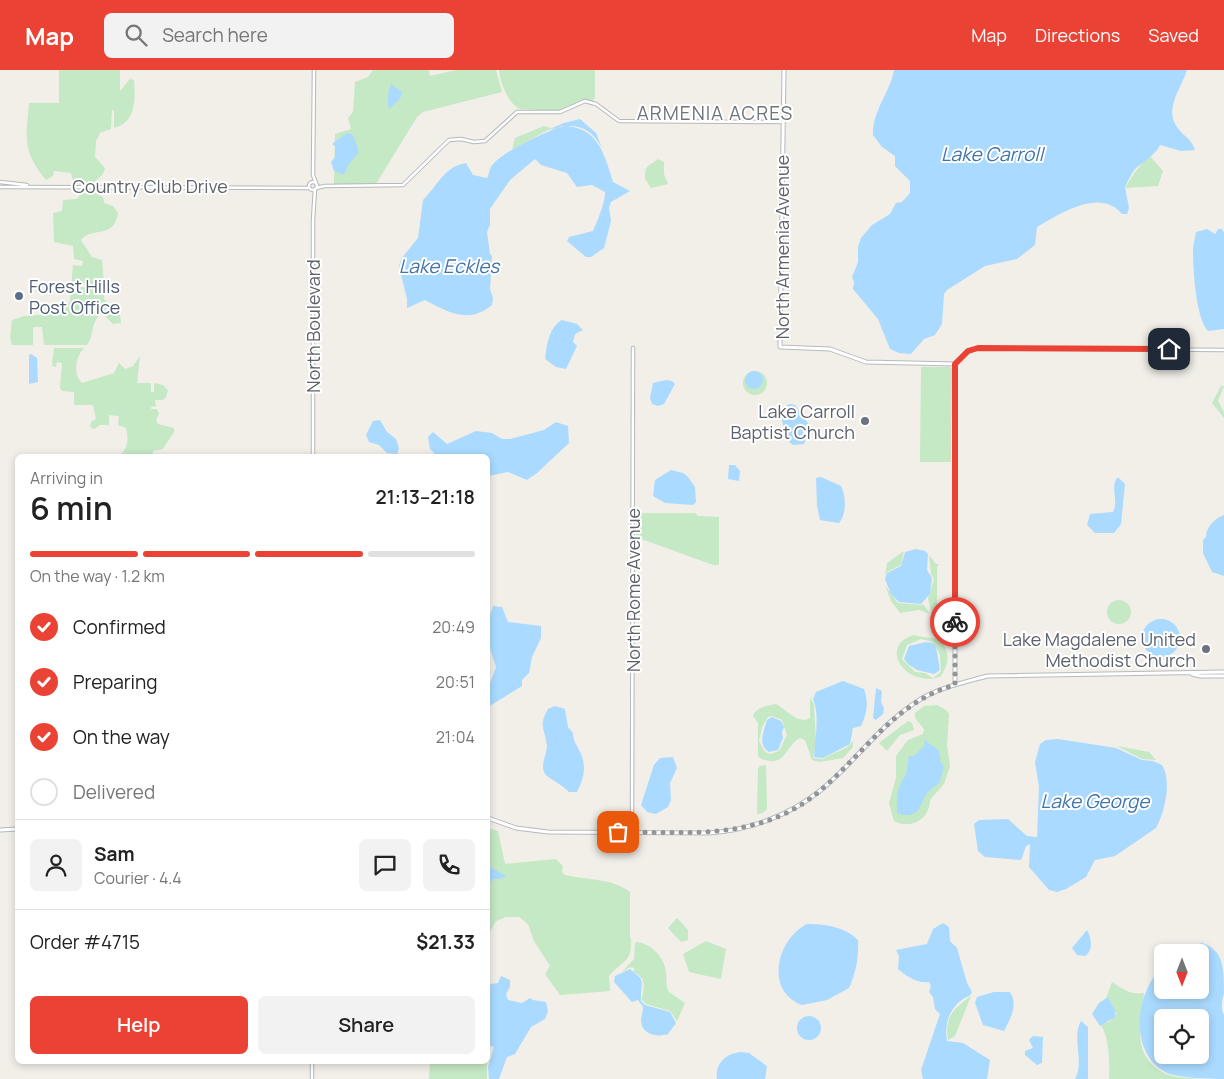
<!DOCTYPE html>
<meta charset="utf-8">
<style>
:root{--surface:#fff;--page:#f2f2f2;--text:#222;--muted:#767676;--line:#e0e0e0;--accent:#ea4335}
body{margin:0;font-family:Manrope,sans-serif;background:var(--page);color:var(--text);height:100vh;display:flex;flex-direction:column;font-size:19px;white-space:nowrap}
*{box-sizing:border-box;margin:0}
p{font-size:16px;color:var(--muted)}
.icon{flex:none;width:28px;height:28px;fill:none;stroke:currentColor;stroke-width:2;stroke-linecap:round;stroke-linejoin:round}
.map{position:relative;flex:1;overflow:hidden}
.side{position:absolute;left:15px;top:384px;width:475px;height:610px;display:flex;flex-direction:column;background:var(--surface);border-radius:8px;box-shadow:0 2px 8px #0003}
.side>*{flex:none}
.needle{width:32px;rotate:180deg}
.fabs{position:absolute;left:1154px;top:874px;display:grid;gap:10px}
.fabs a{display:grid;place-items:center;width:55px;height:55px;border-radius:8px;background:var(--surface);box-shadow:0 2px 8px #0003;font-size:25px}
.pin{position:absolute;display:grid;place-items:center;width:42px;height:42px;color:#fff;margin:-21px;border-radius:10px;box-shadow:0 2px 8px #0006}
.courier{position:absolute;display:grid;place-items:center;width:50px;height:50px;margin:-25px;border:4px solid #ea4335;border-radius:50%;background:#fff;color:#222;box-shadow:0 1px 6px #0007}
.overview em{font-style:normal;font-weight:600}
.overview div{display:flex;flex-direction:column-reverse}
.overview{display:flex;align-items:center;justify-content:space-between;height:85px;padding:0 15px}
h1{font-size:32px;font-weight:600;line-height:38px}
.bar{display:grid;grid-template-columns:repeat(4,1fr);gap:8px 5px;align-content:center;height:60px;padding:0 15px}
.bar i{height:6px;border-radius:4px;background:var(--line)}
.bar .current{background:var(--accent)}
.bar p{grid-column:span 4}
.line{display:flex;align-items:center;gap:12px;padding:0 15px;border-top:1px solid var(--line)}
.line div{flex:1}
.round{display:grid;place-items:center;flex:none;width:52px;height:52px;border-radius:8px;background:var(--page)}
ol{padding:0 15px;list-style:none}
li{display:flex;align-items:center;gap:15px;height:55px}
li p{margin-inline-start:auto}
li .icon{padding:5px;border-radius:50%;background:var(--accent);color:#fff;stroke-width:4}
li:last-child{color:var(--muted)}
li i{width:28px;height:28px;border:2px solid var(--line);border-radius:50%}
.cta{display:flex;gap:10px;margin-top:auto;padding:10px 15px}
.cta a{flex:1;height:58px;border-radius:8px;background:var(--accent);color:#fff;font-size:20px;font-weight:600;line-height:58px;text-align:center}
.cta a+a{background:var(--page);color:var(--text)}
header{display:flex;align-items:center;gap:30px;box-sizing:border-box;height:70px;padding:0 25px;background:var(--accent);color:#fff}
header strong{font-size:24px}
nav{display:flex;gap:28px;margin-inline-start:auto;font-size:18px}
.search{width:350px;height:45px;background:var(--page);display:flex;align-items:center;gap:12px;box-sizing:border-box;padding:0 18px;border-radius:8px;color:var(--muted);font-size:19px}
.map>svg:first-child{display:block}
.green{fill:#c5e8c5;fill-rule:evenodd}
.water{fill:#aadaff;fill-rule:evenodd}
.lines{fill:none;stroke-linecap:round;stroke-linejoin:round}
.tertiary-casing{stroke:#b5b8bc;stroke-width:4.5}
.secondary-casing{stroke:#b6babf;stroke-width:5}
.tertiary{stroke:#fff;stroke-width:2.5}
.secondary{stroke:#fff;stroke-width:3}
.done{stroke:#929495;stroke-width:5;stroke-dasharray:0 9}
.route{stroke:#ea4335;stroke-width:6}
.service-dot{fill:#5c6f8a;stroke:#fff;stroke-width:2}
.worship-dot{fill:#6b7280;stroke:#fff;stroke-width:2}
.labels{text-anchor:middle;dominant-baseline:central;stroke-width:4;stroke-linejoin:round;paint-order:stroke}
.street-label{font-size:18px;fill:#5f6368;stroke:#fff}
.service-label{font-size:18px;fill:#4e5e75;stroke:#fff;text-anchor:start}
.worship-label{font-size:18px;fill:#5b616d;stroke:#fff;text-anchor:end}
.neighbourhood-label{font-size:19px;letter-spacing:1px;fill:#70757a;stroke:#fff}
.water-label{font-size:19px;font-style:italic;fill:#4174aa;stroke:#fff}
</style>
<header>
<strong>Map</strong>
<div class="search"><svg class="icon" aria-label="search" viewBox="0 0 24 24"><circle cx="10" cy="10" r="6"/><path d="M15 15l6 6"/></svg>Search here</div>
<nav><a>Map</a><a>Directions</a><a>Saved</a></nav>
</header>
<div class="map">
<svg width="1224" height="1009" viewBox="0 0 1224 1009">
<rect width="100%" height="100%" fill="#f1efe8"/>
<path class="green" d="M59 0H120V21L130 9 134 10C135 29 137 52 114 58V41L112 40 111 59 100 63 96 71 95 87 105 98 103 104 91 115 74 114 71 103 54 101 53 106 46 110C22 80 26 70 29 33H59Z
M373 0H429L430 6 456 0H496L502 22 423 42 417 47 376 114H334L335 64 351 59 348 48 353 42 355 12 368 7Z
M499 0H595V28L592 31 582 30 558 41 520 39C508 34 500 12 499 0Z
M544 56 551 58 512 80 515 68Z
M1149 85 1163 101 1158 116 1125 118 1135 102Z
M658 89 664 92V104L668 114 651 118 645 109C645 94 648 97 658 89Z
M75 118H90L91 121 103 127 104 133 113 136 118 143C114 170 91 156 81 170L92 187 102 190 104 214H73L72 217H104V229L120 244 121 253 113 254 104 245H100C91 252 94 266 87 275H44L42 257H33V275H12L10 267 12 250 24 246 60 243 70 231 73 195 82 196 83 191 74 189 73 176 54 172 53 143 62 141 63 130 76 129 79 127V121Z
M54 278H84C76 286 72 304 82 313L114 303 119 293 125 299 133 296 140 286 137 313H151V322H154V313L163 315 168 320 166 327 163 330H155L156 336 151 337V339H157L159 343 156 351 158 354 174 358V362L163 379 153 381V386H119C128 379 129 369 126 358L118 355 119 346 109 345V355H100L94 359 90 357 91 352 96 349 93 335H74V322L62 321 60 318 62 293 57 292 56 297 52 296Z
M921 297H950L952 299 951 392H920Z
M743 313a12 12 0 1 1 24 0a12 12 0 1 1-24 0Z
M1221 316H1224L1218 331 1224 342V348L1212 333Z
M636 443H695L698 446 719 447V495H713L636 467Z
M904 481 901 495 887 502 885 506 887 493Z
M929 485 936 494H939L937 497V544H932L928 529 934 509 931 504Z
M885 515 898 533 924 535 930 544 919 540 900 543 891 531Z
M1107 542a12 12 0 1 1 24 0a12 12 0 1 1-24 0Z
M914 565C920 567 927 567 933 568 952 574 950 595 940 607 904 618 878 575 914 565ZM921 569 933 572 940 585 941 602 933 608 925 603 915 602 902 589 907 575Z
M813 624 811 629 814 634 816 672 813 688 823 689C832 682 847 681 853 671V677L843 688 819 692 812 690 805 670 800 668C787 674 787 693 769 691 764 690 762 690 758 686V653L753 646C756 637 767 636 776 634 787 640 798 655 810 648V629ZM772 646 782 650 787 665 779 681 770 684 765 682 759 671 762 657 768 647Z
M937 635 946 640 949 644 947 675 950 696 944 714 930 730C930 749 911 760 894 751L889 733 896 708V686L908 670 923 664 924 659 915 648V643L924 636Z
M908 651 912 653 914 660 900 665 887 681 879 673Z
M1117 676 1149 682 1156 690 1142 689Z
M766 695 767 739 763 743 757 744 758 699 760 696Z
M488 758 498 761 505 794 556 789 563 796 562 802 565 805C585 810 613 808 630 822V868H631C632 894 623 889 609 906L610 921 560 925 545 904 550 896 534 871 528 854 519 847H506L496 851 490 862 488 861Z
M677 848 688 860V870L681 872 668 858Z
M706 871 726 879 721 909 689 902 683 884Z
M637 872C652 874 664 887 666 902 667 909 665 916 669 922L685 933 677 951 670 941 646 934 642 930C643 918 648 909 634 902V898L630 897 622 902 634 889 635 873Z
M1112 912C1122 919 1131 925 1144 923 1141 954 1130 986 1166 1004 1175 1008 1188 1007 1197 1009H1109C1110 994 1109 967 1101 955L1110 951 1116 944 1109 928H1106Z
M971 926 955 966 948 970C944 946 954 939 971 926Z
M430 991H487V1009H429Z"/>
<path class="water" d="M894 0H1187C1180 21 1162 41 1180 61 1186 67 1193 72 1195 80L1181 81 1160 75C1157 83 1143 92 1135 99 1131 104 1128 111 1125 117L1129 138 1127 144H1122C1101 117 1059 144 1037 157L1035 175 1017 189 985 196 947 220 944 224 942 254 935 265 924 269 911 284 899 283 890 279 878 249 853 219 854 212 852 207 858 192V177L861 168 872 155 890 144 896 133 902 132 910 123V111L895 96V86L882 77 873 65C872 41 890 23 894 0Z
M391 14 402 22 400 29 389 39C387 31 388 22 391 14Z
M580 49 596 63 602 78C588 52 570 53 545 61L564 53Z
M562 56C598 56 604 83 613 112L630 121 611 132 609 138 611 151 604 178 591 187H586L567 171 569 167 593 161C597 153 606 130 605 122L592 115 577 117 567 103 541 95 535 89 510 110 490 139V155L487 162 490 184 492 186 490 219 493 228 492 235C469 254 449 243 425 230L407 238V229L399 197 401 189 418 168 423 130C438 115 444 97 466 93L473 105 487 108C489 105 489 100 491 97 499 83 546 62 562 56Z
M347 63 353 65 359 82 349 94 344 105 334 101 331 92 335 87V76L332 74Z
M1207 159 1215 164 1218 159H1222L1224 163V259L1208 261C1196 249 1193 199 1193 181 1193 175 1195 168 1196 162Z
M562 250 577 254 583 260 575 264 573 272 577 276 566 299 556 297 545 289C547 276 548 258 562 250Z
M31 284 37 288 38 312 29 314V285Z
M745 310a9 9 0 1 1 18 0a9 9 0 1 1-18 0Z
M666 310 672 311 675 314 664 334 658 336 652 334 650 328 653 313Z
M789 334 795 335 810 356 804 374 793 375 786 369 781 345 786 336Z
M380 350 387 362 396 369 399 378 397 384 387 383 379 375 369 372 366 365 373 351Z
M556 352 568 356 569 373 537 403 527 410 508 402 488 406V386H437L430 379 428 367 433 362 447 374 476 361 492 363 502 369H510L544 360Z
M729 395H735L740 401 739 411 728 409Z
M671 400 683 403 688 407 695 417 696 432 693 435 665 433 653 426 655 410Z
M821 407 841 416C846 426 847 444 839 453L820 450 817 436 816 408Z
M1117 408H1119L1125 414 1121 454 1114 463H1095L1087 455 1090 444 1113 442C1119 431 1110 418 1117 408Z
M1224 445V506L1212 502 1203 483V470L1206 467C1206 457 1215 448 1224 445Z
M916 479 925 481 928 484 927 500 932 508 930 524 921 534 899 532 891 524 885 509 887 503 901 496 905 482Z
M493 536 502 537 508 552 541 556V568L532 587 529 603 522 610V616L488 637V619L496 597C491 582 486 568 488 552 488 547 492 542 493 536Z
M1142 568a19 19 0 1 1 38 0a19 19 0 1 1-38 0Z
M926 572 933 573 936 577 940 600 934 604 917 600 909 595 904 589 909 576Z
M843 611 864 619C869 633 867 643 861 656L853 658 850 674 823 688 814 687C815 669 820 645 813 629L816 622Z
M876 618 882 621 881 632 884 638 883 644 876 650 873 648Z
M555 636 565 639 568 657 573 663C573 671 577 675 580 682 587 696 584 709 577 722H569C561 714 555 712 547 706 538 698 547 685 547 676 545 659 538 656 548 639Z
M772 647 781 651 784 657 782 662 783 668 778 680 769 682C757 675 764 661 767 650Z
M1058 669 1116 678 1142 690 1153 691 1162 695C1172 711 1165 742 1156 758L1115 786 1095 790 1086 807 1066 819 1057 822 1049 820 1029 797 1030 774 1026 776 1021 790 985 787 978 781 974 754 979 750 1008 749 1027 766 1037 767 1039 717 1035 692 1040 674 1046 670Z
M926 670C932 678 942 677 940 691L944 697 940 712C936 716 930 719 927 723 919 736 919 751 897 743V724L902 710 906 705 909 686H914L925 675 924 671Z
M673 687 677 698 670 713 671 730 668 737 656 744 647 742 641 735 654 695 660 688Z
M488 781 490 797 506 806 500 809H493L488 815Z
M943 853 949 857 950 871 957 878 967 913 972 922C970 927 968 926 963 929 949 939 944 954 947 971L963 973 990 990 987 1009H923L921 1000 940 944 935 939 933 927 929 922 931 916 929 912C918 914 906 906 898 899L899 886 896 880 927 874 933 859Z
M807 854C826 854 845 857 858 870 859 887 856 903 849 918L827 930 802 935C764 921 777 869 807 854Z
M1087 860C1091 867 1094 880 1085 886L1077 885 1072 878Z
M1202 873C1224 880 1224 899 1224 923 1222 931 1220 937 1224 945V1009C1210 1009 1179 1008 1167 1003 1128 984 1135 923 1162 897V920H1200V882H1181ZM1162 948H1200V985H1162Z
M630 899C648 912 640 912 641 931L645 935 670 942 676 953 668 964C657 968 640 964 641 949 642 944 643 942 643 937L638 930 632 932 614 912 615 906Z
M501 906 510 910V917L506 924 508 930 522 933 530 928 533 930 546 932 548 941 545 949 531 957 515 984 507 987 499 1009H489L488 997 494 977 488 975V918L491 914 498 913Z
M994 922H1010C1018 934 1011 948 1004 961L983 955 975 933 977 927Z
M1108 927 1115 940V947L1100 956 1092 944 1099 933Z
M797 958a12 12 0 1 1 24 0a12 12 0 1 1-24 0Z
M1081 951 1088 957V1009H1075C1085 991 1071 969 1081 951Z
M1033 966 1043 967 1042 993 1037 995 1025 985V981L1033 978 1029 970Z
M740 982 749 983 767 996 765 1009H717C715 994 725 984 740 982Z"/>
<g class="lines">
<defs>
<path id="tertiary" d="M314 0 313 105 316 113
M0 112 27 115
M309 116a4 4 0 1 1 8 0a4 4 0 1 1-8 0Z
M0 117 309 118
M316 118 325 116 403 115 449 70 461 69 474 72 485 71 517 42H560L585 31 596 34 619 51 783 52
M955 294 968 281 978 278 1224 280
M313 386V150L315 119
M632 762 633 278
M312 991V1009"/>
<path id="secondary" d="M784 0 780 277 830 279 866 292 955 294V615
M1192 604 1200 606H1224
M488 748 516 758 548 762 709 763C749 760 789 746 821 720 854 693 879 656 916 632 937 618 962 613 987 606L1224 602
M0 760 18 759"/>
</defs>
<use href="#tertiary" class="tertiary-casing"/>
<use href="#secondary" class="secondary-casing"/>
<use href="#tertiary" class="tertiary"/>
<use href="#secondary" class="secondary"/>
</g>
<g class="lines">
<path class="done" d="M618 762C690 762 762 771 821 720 864 683 898 630 955 615V552"/>
<path class="route" d="M955 552V294L968 281 978 278 1169 279"/>
</g>
<circle class="service-dot" cx="19" cy="226" r="5"/>
<g class="worship-dot">
<circle cx="865" cy="351" r="5"/>
<circle cx="1206" cy="579" r="5"/>
</g>
<g class="labels">
<g class="street-label">
<text x="150" y="116">Country Club Drive</text>
<text transform="translate(782 177) rotate(-90)">North Armenia Avenue</text>
<text transform="translate(313 256) rotate(-90)">North Boulevard</text>
<text transform="translate(633 520) rotate(-90)">North Rome Avenue</text>
</g>
<g class="service-label">
<text x="29" y="216">Forest Hills<tspan x="29" dy="21">Post Office</tspan></text>
</g>
<g class="worship-label">
<text x="855" y="341">Lake Carroll<tspan x="855" dy="21">Baptist Church</tspan></text>
<text x="1196" y="569">Lake Magdalene United<tspan x="1196" dy="21">Methodist Church</tspan></text>
</g>
<g class="neighbourhood-label">
<text x="715" y="43">ARMENIA ACRES</text>
</g>
<g class="water-label">
<text x="992" y="84">Lake Carroll</text>
<text x="449" y="196">Lake Eckles</text>
<text x="1095" y="731">Lake George</text>
</g>
</g>
</svg>
<div class="fabs">
<a><svg class="needle" viewBox="-14 -14 28 28"><path d="M0-13l5 13h-10z" fill="#e53935"/><path d="M0 13l5-13h-10z" fill="#767676"/></svg></a>
<a><svg class="icon" aria-label="locate" viewBox="0 0 24 24"><circle cx="12" cy="12" r="6"/><path d="M12 2v4M12 18v4M2 12h4M18 12h4"/></svg></a>
</div>
<div class="pin" style="left:618px;top:762px;background:#ea580c"><svg class="icon" aria-label="bag" viewBox="0 0 24 24"><path d="M5 8h14l-1 12H6zM9 8a3 3 0 0 1 6 0"/></svg></div>
<div class="pin" style="left:1169px;top:279px;background:#1f2937"><svg class="icon" aria-label="home" viewBox="0 0 24 24"><path d="M3 11l9-7 9 7M6 9v11h12V9"/></svg></div>
<div class="courier" style="left:955px;top:552px"><svg class="icon" aria-label="bike" viewBox="0 0 24 24"><circle cx="6" cy="16" r="4"/><circle cx="18" cy="16" r="4"/><path d="M6 16l4-8h5l3 8M10 8l3 8H6M13 5h3"/></svg></div>
<section class="side">
<div class="overview"><div><h1>6 min</h1><p>Arriving in</p></div><em>21:13–21:18</em></div>
<div class="bar"><i class="current"></i><i class="current"></i><i class="current"></i><i></i><p>On the way · 1.2 km</p></div>
<ol>
<li><svg class="icon" aria-label="check" viewBox="0 0 24 24"><path d="M5 12l5 5 9-10"/></svg>Confirmed<p>20:49</p></li>
<li><svg class="icon" aria-label="check" viewBox="0 0 24 24"><path d="M5 12l5 5 9-10"/></svg>Preparing<p>20:51</p></li>
<li><svg class="icon" aria-label="check" viewBox="0 0 24 24"><path d="M5 12l5 5 9-10"/></svg>On the way<p>21:04</p></li>
<li><i></i>Delivered</li>
</ol>
<div class="line" style="height:90px"><a class="round"><svg class="icon" aria-label="person" viewBox="0 0 24 24"><circle cx="12" cy="8" r="4"/><path d="M4 21q1-7 8-7t8 7"/></svg></a><div><b>Sam</b><p>Courier · 4.4</p></div><a class="round"><svg class="icon" aria-label="chat" viewBox="0 0 24 24"><path d="M4 5h16v11H9l-5 4z"/></svg></a><a class="round"><svg class="icon" aria-label="phone" viewBox="0 0 24 24"><path d="M5 4h4l2 5-3 2q2 4 5 5l2-3 5 2v4C11 20 4 13 5 4z"/></svg></a></div>
<div class="line" style="height:65px"><div>Order #4715</div><b>$21.33</b></div>
<div class="cta"><a>Help</a><a>Share</a></div>
</section>
</div>
